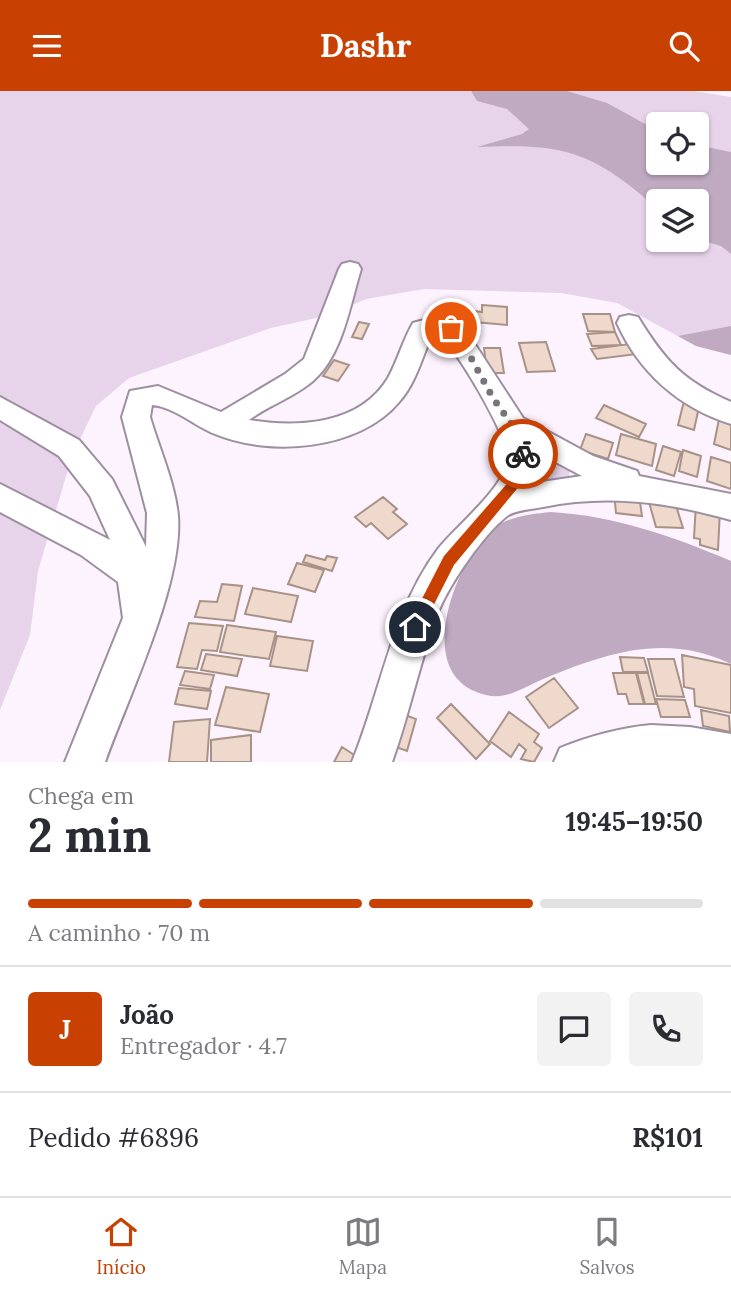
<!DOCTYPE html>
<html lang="pt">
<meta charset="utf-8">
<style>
:root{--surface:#fff;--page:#f2f2f3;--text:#2b2b33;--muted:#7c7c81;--line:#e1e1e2;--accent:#c84102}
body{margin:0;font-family:Lora,serif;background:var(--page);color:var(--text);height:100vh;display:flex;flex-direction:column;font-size:26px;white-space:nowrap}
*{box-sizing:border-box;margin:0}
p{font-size:23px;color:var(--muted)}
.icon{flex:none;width:38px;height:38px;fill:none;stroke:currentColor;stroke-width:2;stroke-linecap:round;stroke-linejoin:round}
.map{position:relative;height:671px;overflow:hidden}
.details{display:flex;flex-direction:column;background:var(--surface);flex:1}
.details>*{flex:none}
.controls{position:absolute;left:646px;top:21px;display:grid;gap:14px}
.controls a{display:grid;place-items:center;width:63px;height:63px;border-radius:7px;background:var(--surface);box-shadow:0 2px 5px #0004;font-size:35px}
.pin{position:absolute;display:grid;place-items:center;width:60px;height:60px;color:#fff;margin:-30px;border:4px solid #fff;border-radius:50%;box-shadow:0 2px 7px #0007}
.courier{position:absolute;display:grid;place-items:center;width:70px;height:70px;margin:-35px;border:5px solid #c84102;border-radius:50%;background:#fff;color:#222;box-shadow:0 2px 9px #0007}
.overview em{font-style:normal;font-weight:800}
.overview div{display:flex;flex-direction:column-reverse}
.overview{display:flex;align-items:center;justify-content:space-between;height:119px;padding:0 28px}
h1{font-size:46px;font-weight:800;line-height:52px}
.bar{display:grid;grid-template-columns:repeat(4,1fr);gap:10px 7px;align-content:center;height:84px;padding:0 28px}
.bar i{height:9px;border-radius:5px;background:var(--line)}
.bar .on{background:var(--accent)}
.bar p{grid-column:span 4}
.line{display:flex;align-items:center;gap:18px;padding:0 28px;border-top:2px solid var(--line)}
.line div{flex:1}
.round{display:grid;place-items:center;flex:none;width:74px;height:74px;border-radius:7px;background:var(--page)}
header{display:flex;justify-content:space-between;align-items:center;height:91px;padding:0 28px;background:var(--accent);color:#fff;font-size:32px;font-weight:800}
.dock{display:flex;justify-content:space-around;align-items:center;height:98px;border-top:2px solid var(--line);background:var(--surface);font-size:19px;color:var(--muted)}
.dock a{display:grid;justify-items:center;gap:4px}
.dock .on{color:var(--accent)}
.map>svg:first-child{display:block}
.green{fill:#e7d4ea;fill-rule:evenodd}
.forest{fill:#bfaac2}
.building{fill:#efd8cc;stroke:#a89287;stroke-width:2}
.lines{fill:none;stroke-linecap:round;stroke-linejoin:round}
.minor-casing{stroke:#9e8fa0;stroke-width:4}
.minor{fill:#fff;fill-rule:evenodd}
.route{fill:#c84102}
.done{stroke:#7a737c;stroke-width:7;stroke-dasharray:0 12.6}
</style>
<header><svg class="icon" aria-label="menu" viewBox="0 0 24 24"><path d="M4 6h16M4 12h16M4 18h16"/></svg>Dashr<svg class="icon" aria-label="search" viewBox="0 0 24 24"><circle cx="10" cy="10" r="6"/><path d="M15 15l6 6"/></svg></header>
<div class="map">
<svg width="731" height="671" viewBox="0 0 731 671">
<rect width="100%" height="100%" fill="#fdf3ff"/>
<path class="green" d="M0 0H694L731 6V264L696 255 617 212 561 202 424 198 366 208 330 224 271 237 129 287 96 315 72 365 38 480 30 544 0 619ZM658 33H696V72H658ZM658 110H696V149H658Z
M543 362 570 379 568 388 546 393 530 381 533 366Z"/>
<path class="forest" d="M471 0H567L607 12 658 40V72H696L697 54 731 61V163L721 155 697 148 696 110H658V118C592 60 565 52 477 56L522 43 529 38 507 18 477 10Z
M731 235V264L696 255 678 245Z
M551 421C615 425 672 445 731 470V573C665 541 604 563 541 589 522 597 507 609 486 604 419 589 447 499 474 460 478 454 483 443 490 439 507 426 530 423 551 421Z"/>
<path class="building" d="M482 214 507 216V234L474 231V220L482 221Z
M583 223H610L615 241 588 240Z
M359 231 369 233 362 248 352 246Z
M615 241 621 254 592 255 587 243Z
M546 251 555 280 527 281 519 252Z
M630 253 637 263 597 268 591 258Z
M484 257H500L504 282H487Z
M334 269 349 274 338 290 323 285Z
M684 310 699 316 694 339 678 334Z
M604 314 646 333 639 346 596 327Z
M719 328 731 332V359L714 353Z
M586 343 613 352 608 368 580 359Z
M621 343 656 353 652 375 616 364Z
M663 355 681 361 674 385 656 379Z
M683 359 701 365 697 386 679 380Z
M711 366 731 372V398L707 390Z
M614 401 639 404 642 425 616 422Z
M647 404 673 405 683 437 656 436Z
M383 406 397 418 393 421 407 433 388 448 371 432 366 436 355 426Z
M696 412 720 419 718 459 700 454V448L694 447Z
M306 464 325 469 327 465 337 467 332 480 303 471Z
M297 472 324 479 315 501 288 493Z
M222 493 242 495 234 530 195 526 200 510 217 511Z
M253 497 298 505 291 531 245 523Z
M189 532 223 535 217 560 202 559 197 578 177 576Z
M227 534 276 541 269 568 220 561Z
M277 545 313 550 307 580 270 575Z
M206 563 242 568 237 585 201 579Z
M682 564 731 574V622L695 615 694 598 684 596Z
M620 566 644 567 648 581H623Z
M648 568H674L684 606 657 605Z
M185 580 214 584 210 598 180 594Z
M613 582H636L644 613H629L626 603H618Z
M637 582H648L656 613H645Z
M554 587 578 617 549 637 526 606Z
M226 596 269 603 260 641 215 634Z
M179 597 211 600 207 618 175 613Z
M656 608 685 609 690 626H661Z
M451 613 490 653 476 668 437 627Z
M701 619 729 625 730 641 703 635Z
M509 621 539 643 534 651 542 657 534 671 521 668 526 659 519 653 511 666 490 650Z
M400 622 416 628 407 660 390 654Z
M210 628 207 671H169L174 631Z
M251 644V671H211V649Z
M342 656 359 667 357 671H334Z"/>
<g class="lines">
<defs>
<path id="minor" d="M350 171 358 173 361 178C350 213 343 263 314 289 295 306 269 314 249 329 297 337 360 334 388 287 398 269 403 249 413 232 432 226 449 224 465 238L523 327 593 365 637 380 639 385 731 403V429C667 411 608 403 543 416 533 418 515 419 507 425 483 444 451 491 439 519 420 569 410 621 392 671H352C381 601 392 519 438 458 456 435 507 395 508 366 509 348 454 252 438 243L432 244C422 266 416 292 399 311 359 359 270 366 215 343 195 335 174 316 152 314L150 326C159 357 175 392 178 425 183 493 129 604 105 671H65L123 527 118 491 81 464 0 421V393L110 449 90 405 59 365 0 329V306L79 349 112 388 146 456 147 422 122 326 130 300 158 295 221 321 285 283 304 268 339 178 342 173ZM537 361 582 385 528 393 535 379Z
M629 224 638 226C665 270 683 290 731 311V333C679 317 639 281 617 232L620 226Z
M651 634 690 636 731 643V671H554L560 657C590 645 619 637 651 634Z"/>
</defs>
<use href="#minor" class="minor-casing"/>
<use href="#minor" class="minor"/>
</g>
<path class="route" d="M523 359 528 363 521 393 454 474 420 541H410V531L444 465 511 388 517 363Z"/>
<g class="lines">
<path class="done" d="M451 237 458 243 493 307 517 341 523 363"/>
</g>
</svg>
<div class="controls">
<a><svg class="icon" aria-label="locate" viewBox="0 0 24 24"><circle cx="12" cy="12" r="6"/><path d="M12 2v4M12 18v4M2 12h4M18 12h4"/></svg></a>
<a><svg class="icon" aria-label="layers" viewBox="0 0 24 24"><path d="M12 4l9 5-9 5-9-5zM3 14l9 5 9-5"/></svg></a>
</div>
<div class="pin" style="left:451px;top:237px;background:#ea580c"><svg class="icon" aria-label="bag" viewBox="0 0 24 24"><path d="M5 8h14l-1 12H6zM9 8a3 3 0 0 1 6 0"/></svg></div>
<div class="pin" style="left:415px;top:536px;background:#1f2937"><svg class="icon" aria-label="home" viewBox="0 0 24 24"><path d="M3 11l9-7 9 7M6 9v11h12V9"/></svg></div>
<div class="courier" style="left:523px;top:363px"><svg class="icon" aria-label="bike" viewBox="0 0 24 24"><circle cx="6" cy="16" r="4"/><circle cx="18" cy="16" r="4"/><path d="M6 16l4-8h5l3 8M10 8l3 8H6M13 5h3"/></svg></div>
</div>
<section class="details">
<div class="overview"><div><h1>2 min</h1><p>Chega em</p></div><em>19:45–19:50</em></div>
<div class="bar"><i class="on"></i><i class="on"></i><i class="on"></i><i></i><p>A caminho · 70 m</p></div>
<div class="line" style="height:126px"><b class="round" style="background:var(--accent);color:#fff">J</b><div><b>João</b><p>Entregador · 4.7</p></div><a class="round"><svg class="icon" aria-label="chat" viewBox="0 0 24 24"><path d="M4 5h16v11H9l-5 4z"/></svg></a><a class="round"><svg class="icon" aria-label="phone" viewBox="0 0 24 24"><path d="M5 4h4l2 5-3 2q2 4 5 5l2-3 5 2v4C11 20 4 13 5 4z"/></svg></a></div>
<div class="line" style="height:91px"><div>Pedido #6896</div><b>R$101</b></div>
</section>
<nav class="dock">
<a class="on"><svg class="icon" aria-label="home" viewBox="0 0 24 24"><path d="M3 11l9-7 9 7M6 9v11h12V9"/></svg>Início</a>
<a><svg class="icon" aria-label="map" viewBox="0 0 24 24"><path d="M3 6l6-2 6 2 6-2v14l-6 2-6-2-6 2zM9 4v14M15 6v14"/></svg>Mapa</a>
<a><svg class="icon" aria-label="saved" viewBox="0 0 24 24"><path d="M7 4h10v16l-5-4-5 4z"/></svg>Salvos</a>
</nav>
